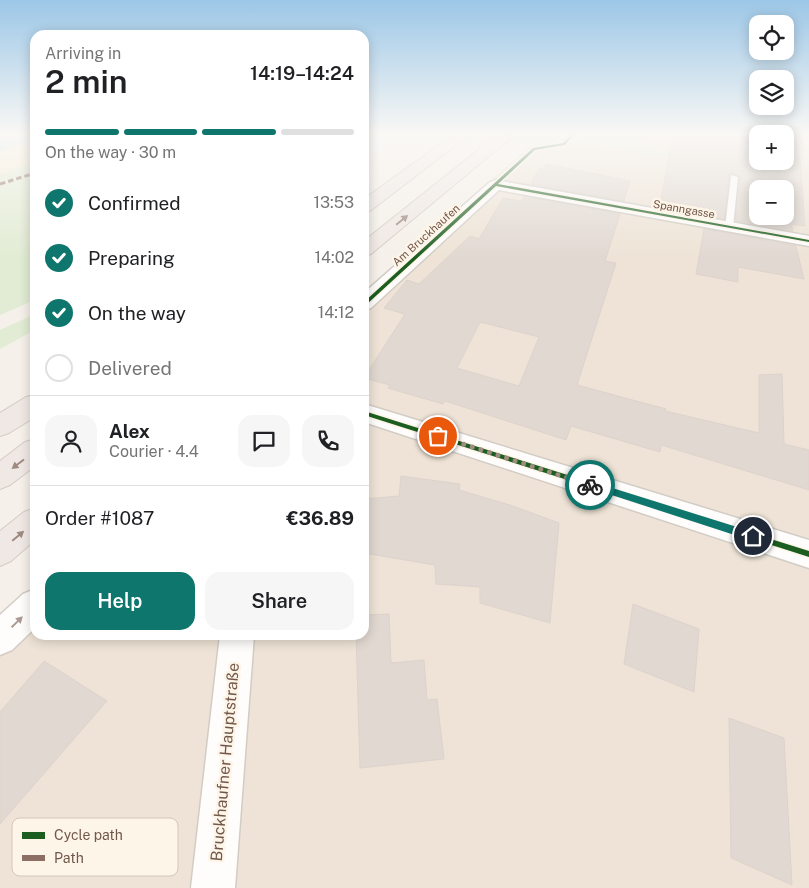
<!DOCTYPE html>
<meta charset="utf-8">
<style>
:root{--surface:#fff;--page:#f6f6f6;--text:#202124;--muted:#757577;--line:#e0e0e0;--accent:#0f766e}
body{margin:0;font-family:"Public Sans",sans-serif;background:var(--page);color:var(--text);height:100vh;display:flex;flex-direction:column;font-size:19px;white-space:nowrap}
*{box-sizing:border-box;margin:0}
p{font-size:16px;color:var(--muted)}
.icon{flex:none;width:28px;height:28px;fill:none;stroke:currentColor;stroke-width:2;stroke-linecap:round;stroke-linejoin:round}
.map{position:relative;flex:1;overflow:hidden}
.panel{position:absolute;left:30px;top:30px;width:339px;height:610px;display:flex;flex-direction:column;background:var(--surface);border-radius:15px;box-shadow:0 2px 12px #0003}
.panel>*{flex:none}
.buttons{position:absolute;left:749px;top:15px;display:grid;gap:10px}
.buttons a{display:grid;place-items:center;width:45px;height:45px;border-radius:10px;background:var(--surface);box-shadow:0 2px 12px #0003;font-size:25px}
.pin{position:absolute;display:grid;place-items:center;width:42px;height:42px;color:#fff;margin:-21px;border:2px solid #fff;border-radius:50%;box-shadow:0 1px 5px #0007}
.courier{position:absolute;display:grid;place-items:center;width:50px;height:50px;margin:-25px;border:4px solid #0f766e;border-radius:50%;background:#fff;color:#222;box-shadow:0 1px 6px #0007}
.head em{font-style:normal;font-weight:600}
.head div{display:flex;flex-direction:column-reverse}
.head{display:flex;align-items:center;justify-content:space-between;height:85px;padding:0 15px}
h1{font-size:32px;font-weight:600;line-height:38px}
.bar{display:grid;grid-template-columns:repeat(4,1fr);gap:8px 5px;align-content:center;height:60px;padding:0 15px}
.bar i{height:6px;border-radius:4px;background:var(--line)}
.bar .active{background:var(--accent)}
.bar p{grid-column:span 4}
.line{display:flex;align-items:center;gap:12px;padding:0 15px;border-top:1px solid var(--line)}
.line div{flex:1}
.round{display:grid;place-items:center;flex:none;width:52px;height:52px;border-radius:15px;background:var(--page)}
ol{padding:0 15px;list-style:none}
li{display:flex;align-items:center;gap:15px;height:55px}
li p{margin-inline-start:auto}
li .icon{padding:5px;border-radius:50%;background:var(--accent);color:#fff;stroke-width:4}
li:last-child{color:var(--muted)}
li i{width:28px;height:28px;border:2px solid var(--line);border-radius:50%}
.cta{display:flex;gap:10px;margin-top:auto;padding:10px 15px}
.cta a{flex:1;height:58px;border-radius:15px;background:var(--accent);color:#fff;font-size:20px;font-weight:600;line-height:58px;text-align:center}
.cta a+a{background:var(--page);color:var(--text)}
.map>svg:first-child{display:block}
.residential{fill:#eee3d6;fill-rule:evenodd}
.green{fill:#e2ecd4}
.sand{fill:#f7edd2}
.water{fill:#cbe3e5}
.building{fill:#e1d8d1;stroke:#ded3cc;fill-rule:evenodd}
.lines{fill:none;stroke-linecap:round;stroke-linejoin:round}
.motorway-tunnel{stroke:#d4cac2;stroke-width:16;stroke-dasharray:16 8;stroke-linecap:butt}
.service-casing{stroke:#d2ccc5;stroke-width:3}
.minor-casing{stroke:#d2ccc5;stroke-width:3}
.motorway-casing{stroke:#d4cbc5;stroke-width:2}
.service{fill:#fefdfc;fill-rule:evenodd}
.minor{fill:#fefdfc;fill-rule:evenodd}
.motorway{fill:#f0e8e4;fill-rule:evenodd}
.quiet{stroke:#8d6e63;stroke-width:3;stroke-dasharray:5.5 3;stroke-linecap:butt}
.cycleway-casing{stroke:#fef5e9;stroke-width:3}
.cycleway{fill:#1b5e20;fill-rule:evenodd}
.oneway{fill:#9e8a81}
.oneway2{fill:#aa9a92}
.route{fill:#0f766e}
.done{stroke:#a08d82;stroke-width:5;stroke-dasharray:0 9}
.labels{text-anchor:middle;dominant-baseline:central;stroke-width:5;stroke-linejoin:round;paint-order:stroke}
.far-street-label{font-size:11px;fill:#72584b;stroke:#fef5e9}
.near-street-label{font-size:16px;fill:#72584b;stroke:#fef5e9}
.key{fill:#fef5e9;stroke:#d4c6ba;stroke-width:1}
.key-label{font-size:14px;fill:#72584b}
</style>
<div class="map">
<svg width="809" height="888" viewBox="0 0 809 888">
<rect width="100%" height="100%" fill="#f5f0e9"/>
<path class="residential" d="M582 133H809V888H0V620L35 587V635H364V292L531 145 536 147 575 141ZM758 134H785V161H758ZM758 189H785V216H758Z"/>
<path class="green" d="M478 133H565L563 140C543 154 501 139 478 133Z
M582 133H641V141L672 153 671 158 576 141Z
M35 162V300L0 315V174Z
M35 314V330L0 349V330Z"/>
<path class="sand" d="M35 140V162L0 174V151Z"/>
<path class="water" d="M0 133H35V140L0 151Z"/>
<path class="building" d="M673 133H795L798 157 800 158 805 226 791 224 793 231 736 221 740 177 732 173 729 175 724 219 706 216 707 208 661 200ZM758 134H785V161H758ZM758 189H785V216H758Z
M546 164 630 181 624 201 531 184 539 168 544 169Z
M524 196 620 214 605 261 616 263 577 385 666 409 665 411 759 433V375L782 374 784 444 809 450V490L661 445 660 452 571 426 566 440 445 401 443 404 388 388 390 385 364 378 405 314 384 308 407 280 419 284 470 236 479 239 503 198 522 201ZM480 322 539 337 519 386 457 368Z
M704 229 796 246 804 279 738 267V282L696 274Z
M401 476 460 484 459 490 510 505 559 523 550 623 480 603V587L436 584 435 565 364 553V499L399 496Z
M633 604 699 629 694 692 624 664Z
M389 614 391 663 424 660 427 700 437 699 444 759 360 768 356 635H364V615Z
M44 661 107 701 0 824V712Z
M729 718 784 738 792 885 731 858Z"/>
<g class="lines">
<path class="motorway-tunnel" d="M501 139 509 133"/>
<defs>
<path id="service" d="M731 175 738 177 733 228 729 230 725 228Z"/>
<path id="minor" d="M496 180 809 236V246L499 190 371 308 364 310V293L490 182Z
M364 404 809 540V568L364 422Z
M35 589V628L12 650 0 655V615L23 594Z
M220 635H254L235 888H191Z"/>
<path id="motorway" d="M456 133H472L370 211 364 212V199Z
M501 135 508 139 506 142 371 254 364 256V241L496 136Z
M35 395V417L9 433 0 436V413L26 397Z
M35 439V466L10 485 0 489V461L25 442Z
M35 508V540L11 561 0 566V531L24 512Z"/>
</defs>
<use href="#service" class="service-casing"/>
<use href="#minor" class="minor-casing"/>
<use href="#motorway" class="motorway-casing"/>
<use href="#service" class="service"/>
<use href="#minor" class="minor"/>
<use href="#motorway" class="motorway"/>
<path class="quiet" d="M0 184 35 173"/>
<defs>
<path id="cycleway" d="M573 133H576L565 145 535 150 498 184 809 240V242L496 186 366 305H364V302L533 148 563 143Z
M364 411 809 551V557L364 415Z"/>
</defs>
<use href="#cycleway" class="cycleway-casing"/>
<use href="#cycleway" class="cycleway"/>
</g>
<defs><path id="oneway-solid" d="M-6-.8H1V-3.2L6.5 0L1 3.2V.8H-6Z" transform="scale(1.25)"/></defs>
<g class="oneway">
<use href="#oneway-solid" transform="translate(402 220) rotate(-39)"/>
<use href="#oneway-solid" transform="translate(18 464) rotate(143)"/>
<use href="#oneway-solid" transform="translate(18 536) rotate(-40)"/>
</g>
<use class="oneway2" href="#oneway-solid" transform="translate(17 622) rotate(-44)"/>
<linearGradient id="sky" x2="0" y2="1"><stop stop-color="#9cc7e7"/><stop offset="0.52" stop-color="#faf8f5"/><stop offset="1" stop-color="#faf8f5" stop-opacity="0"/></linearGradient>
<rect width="809" height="258" fill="url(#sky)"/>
<path class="route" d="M590 481 753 532 758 536 753 541 587 487 585 485Z"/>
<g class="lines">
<path class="done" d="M438 436 590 485"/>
</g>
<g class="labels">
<g class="far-street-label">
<text transform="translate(684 209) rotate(10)">Spanngasse</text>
<text transform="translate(426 235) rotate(-42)">Am Bruckhaufen</text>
</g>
<g class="near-street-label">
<text transform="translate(225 762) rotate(-85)">Bruckhaufner Hauptstraße</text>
</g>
</g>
<rect x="12" y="818" width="166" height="58" rx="8" class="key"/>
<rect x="22" y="832" width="23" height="7" fill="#1b5e20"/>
<rect x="22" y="855" width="23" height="6" fill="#8d6e63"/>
<g class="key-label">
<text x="54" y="840">Cycle path</text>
<text x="54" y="863">Path</text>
</g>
</svg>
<div class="buttons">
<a><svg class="icon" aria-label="locate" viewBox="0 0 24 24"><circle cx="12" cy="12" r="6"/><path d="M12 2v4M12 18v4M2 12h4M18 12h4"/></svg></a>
<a><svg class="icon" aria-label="layers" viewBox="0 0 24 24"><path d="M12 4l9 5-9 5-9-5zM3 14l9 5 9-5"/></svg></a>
<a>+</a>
<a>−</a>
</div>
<div class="pin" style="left:438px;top:436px;background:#ea580c"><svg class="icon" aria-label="bag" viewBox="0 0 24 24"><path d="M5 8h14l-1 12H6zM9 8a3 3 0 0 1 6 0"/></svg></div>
<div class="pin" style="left:753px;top:536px;background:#1f2937"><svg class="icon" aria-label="home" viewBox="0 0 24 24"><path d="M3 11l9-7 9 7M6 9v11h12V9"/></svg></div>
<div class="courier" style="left:590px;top:485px"><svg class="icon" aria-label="bike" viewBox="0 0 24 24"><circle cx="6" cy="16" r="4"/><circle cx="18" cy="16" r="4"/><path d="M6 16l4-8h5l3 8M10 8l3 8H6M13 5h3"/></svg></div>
<section class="panel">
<div class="head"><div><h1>2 min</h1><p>Arriving in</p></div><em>14:19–14:24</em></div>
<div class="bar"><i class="active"></i><i class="active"></i><i class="active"></i><i></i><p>On the way · 30 m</p></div>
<ol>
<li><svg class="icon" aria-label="check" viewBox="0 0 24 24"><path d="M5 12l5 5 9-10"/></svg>Confirmed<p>13:53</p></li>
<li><svg class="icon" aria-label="check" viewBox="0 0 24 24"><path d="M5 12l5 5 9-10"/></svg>Preparing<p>14:02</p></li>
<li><svg class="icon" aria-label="check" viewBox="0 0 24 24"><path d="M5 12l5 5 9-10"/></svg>On the way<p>14:12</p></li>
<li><i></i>Delivered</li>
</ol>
<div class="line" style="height:90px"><a class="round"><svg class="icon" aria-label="person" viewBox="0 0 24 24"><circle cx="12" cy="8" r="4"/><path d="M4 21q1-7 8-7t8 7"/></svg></a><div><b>Alex</b><p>Courier · 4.4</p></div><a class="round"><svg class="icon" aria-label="chat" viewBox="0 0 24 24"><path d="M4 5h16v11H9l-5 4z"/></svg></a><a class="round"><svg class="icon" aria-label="phone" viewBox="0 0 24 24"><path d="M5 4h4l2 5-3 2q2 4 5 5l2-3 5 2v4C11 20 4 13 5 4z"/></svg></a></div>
<div class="line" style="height:65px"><div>Order #1087</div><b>€36.89</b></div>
<div class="cta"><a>Help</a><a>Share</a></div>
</section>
</div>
